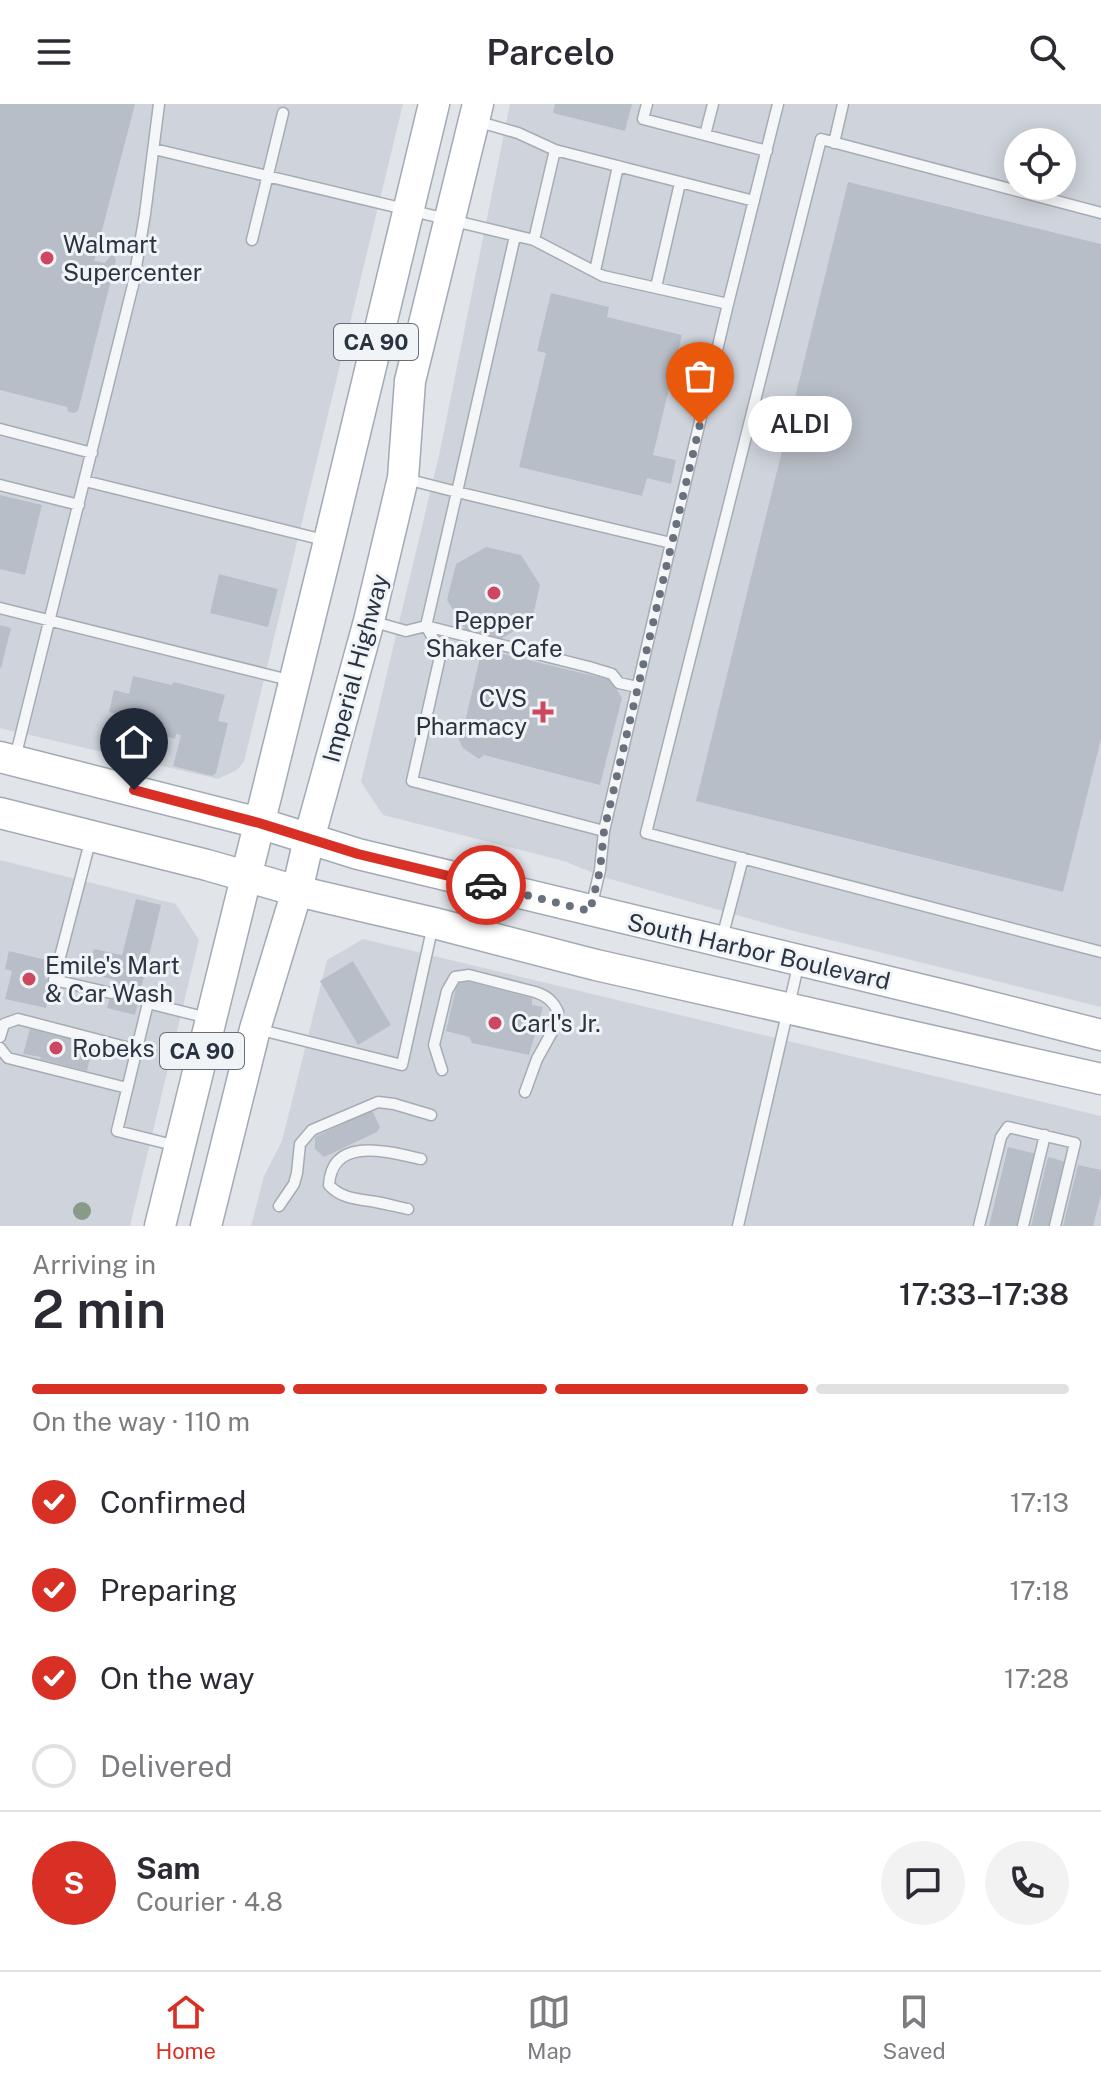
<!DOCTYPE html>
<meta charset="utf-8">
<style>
:root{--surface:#fff;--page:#f2f2f3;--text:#2b2b33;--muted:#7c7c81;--line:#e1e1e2;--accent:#d93025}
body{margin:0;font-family:"Public Sans",sans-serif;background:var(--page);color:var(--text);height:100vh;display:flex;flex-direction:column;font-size:30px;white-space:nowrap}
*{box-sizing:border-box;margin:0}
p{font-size:26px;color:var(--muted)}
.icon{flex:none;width:44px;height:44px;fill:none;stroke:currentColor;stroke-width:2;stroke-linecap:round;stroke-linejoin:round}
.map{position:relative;height:1122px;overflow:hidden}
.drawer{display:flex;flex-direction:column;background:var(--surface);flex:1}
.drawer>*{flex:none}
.controls{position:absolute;left:1004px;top:24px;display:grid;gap:16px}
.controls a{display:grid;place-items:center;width:72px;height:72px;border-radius:50%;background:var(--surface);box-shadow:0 4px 20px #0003;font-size:40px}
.pin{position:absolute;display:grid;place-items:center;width:68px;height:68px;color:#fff;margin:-82px -34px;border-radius:50% 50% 50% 0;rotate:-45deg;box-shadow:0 0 8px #0007}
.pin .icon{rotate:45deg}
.courier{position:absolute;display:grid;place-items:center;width:80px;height:80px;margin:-40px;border:6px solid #d93025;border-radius:50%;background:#fff;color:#222;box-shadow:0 2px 10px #0007}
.bubble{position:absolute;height:56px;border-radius:28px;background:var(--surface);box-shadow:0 4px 20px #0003;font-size:26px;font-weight:600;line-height:56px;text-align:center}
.headline em{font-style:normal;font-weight:600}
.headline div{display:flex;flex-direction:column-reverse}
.headline{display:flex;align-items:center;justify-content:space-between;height:136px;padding:0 32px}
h1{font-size:52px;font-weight:600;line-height:60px}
.bar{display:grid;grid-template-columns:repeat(4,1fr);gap:12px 8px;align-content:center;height:96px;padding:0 32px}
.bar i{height:10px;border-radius:6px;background:var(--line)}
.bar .selected{background:var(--accent)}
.bar p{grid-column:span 4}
.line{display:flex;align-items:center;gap:20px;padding:0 32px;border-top:2px solid var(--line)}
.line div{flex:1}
.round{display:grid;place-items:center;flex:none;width:84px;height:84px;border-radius:42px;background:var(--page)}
ol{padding:0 32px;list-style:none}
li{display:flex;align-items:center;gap:24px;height:88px}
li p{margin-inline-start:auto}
li .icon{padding:8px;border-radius:50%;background:var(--accent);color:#fff;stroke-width:4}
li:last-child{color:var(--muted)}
li i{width:44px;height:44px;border:4px solid var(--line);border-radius:50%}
header{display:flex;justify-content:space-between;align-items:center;height:104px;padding:0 32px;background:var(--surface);font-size:36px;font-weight:600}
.dock{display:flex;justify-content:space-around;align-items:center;height:112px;border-top:2px solid var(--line);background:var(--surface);font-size:22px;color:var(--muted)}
.dock a{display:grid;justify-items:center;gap:4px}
.dock .selected{color:var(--accent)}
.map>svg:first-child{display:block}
.built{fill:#cfd4dc;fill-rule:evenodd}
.building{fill:#b8bec7}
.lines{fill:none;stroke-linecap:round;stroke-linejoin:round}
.service-casing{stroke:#a6acb4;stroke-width:13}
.primary-casing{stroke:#a1aab6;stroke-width:33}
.service{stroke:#f4f6f8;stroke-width:10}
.primary{stroke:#fff;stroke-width:30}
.tree{fill:#889a88}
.done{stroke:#69717d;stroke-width:8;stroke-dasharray:0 14.4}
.route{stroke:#d93025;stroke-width:10}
.poi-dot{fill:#ce4760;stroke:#f1f4f7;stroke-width:3}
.labels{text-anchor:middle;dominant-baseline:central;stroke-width:6;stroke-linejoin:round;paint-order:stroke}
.shield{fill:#f1f4f7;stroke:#656d78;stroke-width:2}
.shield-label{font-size:22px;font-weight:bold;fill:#293342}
.poi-label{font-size:24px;fill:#293342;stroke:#f1f4f7;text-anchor:start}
.street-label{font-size:24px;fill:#293342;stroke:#f1f4f7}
</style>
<header><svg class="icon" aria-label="menu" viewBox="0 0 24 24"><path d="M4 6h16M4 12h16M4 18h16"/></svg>Parcelo<svg class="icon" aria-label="search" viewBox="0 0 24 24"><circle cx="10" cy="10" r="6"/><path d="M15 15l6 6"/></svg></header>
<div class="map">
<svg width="1101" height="1122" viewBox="0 0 1101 1122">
<rect width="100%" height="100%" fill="#e1e5ea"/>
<path class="built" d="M0 0H403L244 658 237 666 218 675 0 624Z
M510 0H1101V903L782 824 603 773 564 757 383 711 361 678 440 347ZM1018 38H1062V82H1018Z
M0 756 176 800 199 836 130 1122H0Z
M363 835 1101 1012V1122H251L264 1072 282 1037 327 856Z"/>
<path class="building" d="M0 0H135L94 157 105 159 111 151 114 152 116 156 78 307 74 309 68 308 67 303 0 286Z
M555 0H632L625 27 553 9Z
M848 78 1101 140V635L1063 788 696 697Z
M551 189 609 203 607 213 682 231 653 351 676 356 671 380 647 374 642 392 519 363 546 249 537 247Z
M0 391 42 401 25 471 0 465Z
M486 443 521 451 540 481 532 516 501 535 466 527 447 496 456 460Z
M219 470 278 485 268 523 210 509Z
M0 521 11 524 1 564H0Z
M482 545 611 576 622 594 600 681 484 651 479 655 463 644 459 636V624L464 622Z
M133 572 172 581 174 578 225 591 218 617 228 619 216 669 212 672 173 662 181 631 176 630 175 635 151 628 152 623 148 620 122 614 123 611 109 608 114 586 129 590Z
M136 795 161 801 135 911 107 904 115 876 88 869 94 845 122 851Z
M9 847 50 857 45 875 52 876 46 904 5 895 12 867 5 865Z
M353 857 391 921 358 941 320 877Z
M458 875 532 894V901L543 903 529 951 472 939 469 933 446 927Z
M30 925 93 940 87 967 40 955 41 953 23 950Z
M369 1007 373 1008 380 1023 377 1028 324 1053 315 1045V1033Z
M1008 1043 1037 1050 1019 1122H989Z
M1048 1053 1066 1058 1050 1122H1031Z
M1078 1061 1101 1066V1091L1093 1122H1063Z"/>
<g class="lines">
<defs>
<path id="service" d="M647 0 643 15 767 47
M476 17 518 29 555 46 754 97
M705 31 713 0
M834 39 843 0
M154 45 534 136 603 172 728 200 778 0
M1101 109 821 35 646 729 1101 848
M252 136 283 9
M534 136 555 46
M595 167 618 62
M656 183 680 79
M0 325 92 349
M406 375 457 388 515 132
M85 377 328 437
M0 381 79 401
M671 439 604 727 412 677 441 548 426 522 457 388 671 439 728 200
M0 504 293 577
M371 517 406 527 426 522 589 563 612 570 619 579 637 583
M15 654 133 181 145 110 159 0
M91 734 54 876 111 889
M591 804 600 766 604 727
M722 834 743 754
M257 925 402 961 433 821
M0 933 4 920 18 915 137 946
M0 944 8 954 127 984
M442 966 434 941 447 887 455 873 469 871 535 888C547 892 553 897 558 908L552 928 537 955 525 988
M177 1042 117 1027 148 899 208 914
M279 1102 294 1080 297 1069 300 1040 312 1026 378 998 394 1000 431 1011
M408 1105C398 1103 387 1100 376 1098 359 1095 341 1095 329 1081 332 1031 389 1048 421 1055
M738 1122 799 858
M979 1122 1001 1033 1008 1023 1075 1039 1055 1122
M1023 1122 1045 1031"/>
<path id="primary" d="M0 653 259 719 358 750 952 893 1101 931
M0 709 207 761 297 787 434 819 596 861 1101 975
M160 1122 329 437 434 0
M206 1122 255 925 297 787 309 735 369 517 403 374 410 277 478 0"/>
</defs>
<use href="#service" class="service-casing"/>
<use href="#primary" class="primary-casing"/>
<use href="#service" class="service"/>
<use href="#primary" class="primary"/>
</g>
<circle class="tree" cx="82" cy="1107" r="9"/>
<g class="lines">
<path class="done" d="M486 781 590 807 600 766 604 727 700 320"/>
<path class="route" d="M134 686 259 719 358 750 486 781"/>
</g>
<g class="poi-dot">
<circle cx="47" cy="154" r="8"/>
<circle cx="494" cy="489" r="8"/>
<path d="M539 596h8v8h8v8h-8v8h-8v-8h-8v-8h8z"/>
<circle cx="29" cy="875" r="8"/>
<circle cx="495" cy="919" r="8"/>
<circle cx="56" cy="944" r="8"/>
</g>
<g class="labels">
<g class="shield">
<rect x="334" y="220" width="84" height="36" rx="6"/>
<rect x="160" y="929" width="84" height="36" rx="6"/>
</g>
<g class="shield-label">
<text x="376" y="238">CA 90</text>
<text x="202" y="947">CA 90</text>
</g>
<g class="poi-label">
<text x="63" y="140">Walmart<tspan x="63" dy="28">Supercenter</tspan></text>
<text x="494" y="516" text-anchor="middle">Pepper<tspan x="494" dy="28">Shaker Cafe</tspan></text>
<text x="527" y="594" text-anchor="end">CVS<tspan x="527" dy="28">Pharmacy</tspan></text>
<text x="45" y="861">Emile's Mart<tspan x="45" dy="28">&amp; Car Wash</tspan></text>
<text x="511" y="919">Carl's Jr.</text>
<text x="72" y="944">Robeks</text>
</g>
<g class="street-label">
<text transform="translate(355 564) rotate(-75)">Imperial Highway</text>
<text transform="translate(759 847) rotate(13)">South Harbor Boulevard</text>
</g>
</g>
</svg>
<div class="controls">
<a><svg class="icon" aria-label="locate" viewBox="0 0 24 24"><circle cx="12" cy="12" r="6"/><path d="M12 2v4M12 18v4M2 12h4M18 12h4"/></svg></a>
</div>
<div class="pin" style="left:700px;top:320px;background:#ea580c"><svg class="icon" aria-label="bag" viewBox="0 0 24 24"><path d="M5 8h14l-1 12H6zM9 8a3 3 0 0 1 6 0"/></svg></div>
<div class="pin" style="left:134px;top:686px;background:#1f2937"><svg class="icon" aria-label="home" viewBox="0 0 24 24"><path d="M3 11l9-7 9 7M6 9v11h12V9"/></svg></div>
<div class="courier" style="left:486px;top:781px"><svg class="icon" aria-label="car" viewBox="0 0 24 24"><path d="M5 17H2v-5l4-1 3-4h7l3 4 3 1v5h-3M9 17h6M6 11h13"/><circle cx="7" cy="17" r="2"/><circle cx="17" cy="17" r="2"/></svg></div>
<div class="bubble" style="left:748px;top:292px;width:104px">ALDI</div>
</div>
<section class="drawer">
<div class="headline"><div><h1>2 min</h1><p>Arriving in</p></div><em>17:33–17:38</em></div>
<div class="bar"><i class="selected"></i><i class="selected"></i><i class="selected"></i><i></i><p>On the way · 110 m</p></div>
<ol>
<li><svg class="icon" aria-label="check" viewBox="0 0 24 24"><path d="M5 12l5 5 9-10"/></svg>Confirmed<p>17:13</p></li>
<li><svg class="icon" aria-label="check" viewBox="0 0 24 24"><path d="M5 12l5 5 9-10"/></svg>Preparing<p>17:18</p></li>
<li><svg class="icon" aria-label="check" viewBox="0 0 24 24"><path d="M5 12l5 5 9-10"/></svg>On the way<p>17:28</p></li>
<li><i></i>Delivered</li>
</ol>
<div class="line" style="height:144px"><b class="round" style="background:var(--accent);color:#fff">S</b><div><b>Sam</b><p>Courier · 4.8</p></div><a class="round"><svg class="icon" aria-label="chat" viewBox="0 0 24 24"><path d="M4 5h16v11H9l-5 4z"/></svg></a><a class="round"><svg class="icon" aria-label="phone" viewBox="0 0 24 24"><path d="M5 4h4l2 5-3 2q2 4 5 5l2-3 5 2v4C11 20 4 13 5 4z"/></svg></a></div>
</section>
<nav class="dock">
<a class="selected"><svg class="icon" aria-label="home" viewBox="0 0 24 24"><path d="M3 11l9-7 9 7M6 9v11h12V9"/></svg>Home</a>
<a><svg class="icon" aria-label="map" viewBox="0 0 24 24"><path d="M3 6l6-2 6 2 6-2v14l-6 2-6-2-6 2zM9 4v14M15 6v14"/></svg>Map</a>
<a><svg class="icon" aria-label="saved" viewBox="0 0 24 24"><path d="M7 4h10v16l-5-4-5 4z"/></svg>Saved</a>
</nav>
